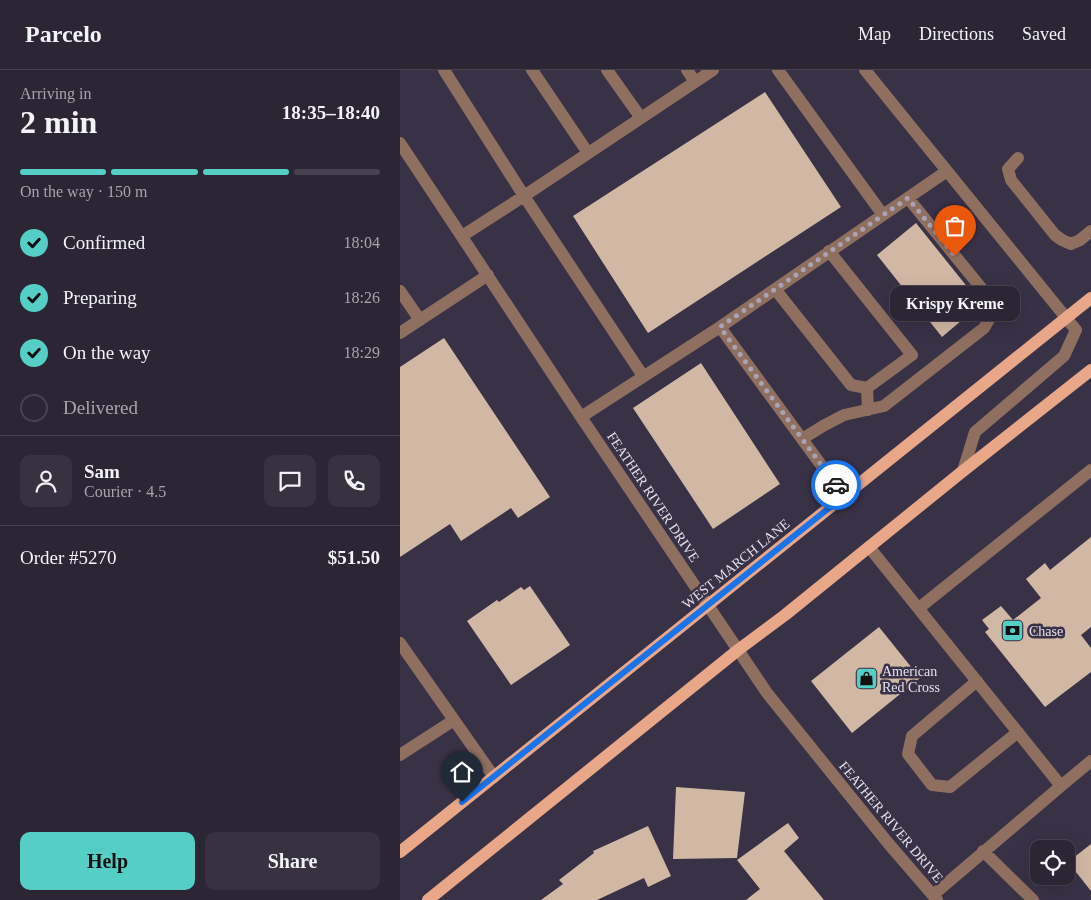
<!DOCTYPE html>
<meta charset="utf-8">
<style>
:root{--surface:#2b2534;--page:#373140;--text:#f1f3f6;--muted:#a6a5ac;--line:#47424f;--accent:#55cec5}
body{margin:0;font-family:Georgia,serif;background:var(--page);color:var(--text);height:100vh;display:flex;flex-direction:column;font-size:19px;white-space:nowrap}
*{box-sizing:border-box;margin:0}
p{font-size:16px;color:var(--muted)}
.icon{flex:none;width:28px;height:28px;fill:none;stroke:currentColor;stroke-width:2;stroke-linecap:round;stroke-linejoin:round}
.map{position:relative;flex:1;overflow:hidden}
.side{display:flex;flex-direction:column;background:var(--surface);width:400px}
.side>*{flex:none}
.fabs{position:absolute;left:630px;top:770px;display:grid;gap:10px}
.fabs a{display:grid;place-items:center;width:45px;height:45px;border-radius:10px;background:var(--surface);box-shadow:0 5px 20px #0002,0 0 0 1px var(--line);font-size:25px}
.pin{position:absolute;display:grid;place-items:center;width:42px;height:42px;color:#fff;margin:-51px -21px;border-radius:50% 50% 50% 0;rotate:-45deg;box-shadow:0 0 5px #0007}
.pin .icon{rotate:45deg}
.courier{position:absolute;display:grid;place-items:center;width:50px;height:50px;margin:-25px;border:4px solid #1a73e8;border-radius:50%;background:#fff;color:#222;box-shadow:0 1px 6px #0007}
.bubble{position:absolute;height:35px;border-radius:10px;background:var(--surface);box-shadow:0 5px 20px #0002,0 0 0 1px var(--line);font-size:16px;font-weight:600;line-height:35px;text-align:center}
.summary em{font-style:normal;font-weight:600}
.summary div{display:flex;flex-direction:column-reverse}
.summary{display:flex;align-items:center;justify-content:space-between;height:85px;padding:0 20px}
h1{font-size:32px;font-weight:600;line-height:38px}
.bar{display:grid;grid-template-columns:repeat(4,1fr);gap:8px 5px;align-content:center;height:60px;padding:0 20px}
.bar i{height:6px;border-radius:4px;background:var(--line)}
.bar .selected{background:var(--accent)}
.bar p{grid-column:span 4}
.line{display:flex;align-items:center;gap:12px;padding:0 20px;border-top:1px solid var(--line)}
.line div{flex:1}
.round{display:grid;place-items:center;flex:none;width:52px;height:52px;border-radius:10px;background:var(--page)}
ol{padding:0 20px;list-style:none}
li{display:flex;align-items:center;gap:15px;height:55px}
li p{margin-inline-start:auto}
li .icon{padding:5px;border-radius:50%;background:var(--accent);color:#111;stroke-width:4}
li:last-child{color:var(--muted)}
li i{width:28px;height:28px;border:2px solid var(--line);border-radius:50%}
.primary-button{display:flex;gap:10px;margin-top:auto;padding:10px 20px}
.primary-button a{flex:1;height:58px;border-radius:10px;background:var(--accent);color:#111;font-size:20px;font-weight:600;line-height:58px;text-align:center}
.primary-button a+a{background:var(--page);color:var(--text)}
header{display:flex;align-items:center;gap:30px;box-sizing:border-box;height:70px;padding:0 25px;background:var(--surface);border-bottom:1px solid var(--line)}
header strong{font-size:24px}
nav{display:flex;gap:28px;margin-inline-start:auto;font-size:18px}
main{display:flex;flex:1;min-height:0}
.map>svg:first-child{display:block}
.building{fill:#d1b8a5}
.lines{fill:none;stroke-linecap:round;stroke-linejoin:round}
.minor{stroke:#8f6f60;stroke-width:12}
.major{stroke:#e9a789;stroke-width:12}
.done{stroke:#a9a3b3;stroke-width:5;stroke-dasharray:0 9}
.route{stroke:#1a73e8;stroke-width:6}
.labels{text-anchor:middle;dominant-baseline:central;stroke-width:5;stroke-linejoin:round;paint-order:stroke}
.street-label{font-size:14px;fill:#e5e0ee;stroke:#393146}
.poi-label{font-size:14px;fill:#e5e0ee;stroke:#393146;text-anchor:start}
</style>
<header>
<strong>Parcelo</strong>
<nav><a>Map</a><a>Directions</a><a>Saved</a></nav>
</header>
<main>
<section class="side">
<div class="summary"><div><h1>2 min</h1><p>Arriving in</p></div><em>18:35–18:40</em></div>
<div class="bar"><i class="selected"></i><i class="selected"></i><i class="selected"></i><i></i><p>On the way · 150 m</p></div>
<ol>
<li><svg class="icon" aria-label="check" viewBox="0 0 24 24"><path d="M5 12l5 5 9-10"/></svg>Confirmed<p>18:04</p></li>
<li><svg class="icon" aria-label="check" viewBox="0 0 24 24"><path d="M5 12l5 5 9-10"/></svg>Preparing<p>18:26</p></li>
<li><svg class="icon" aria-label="check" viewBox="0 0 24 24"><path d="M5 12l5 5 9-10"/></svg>On the way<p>18:29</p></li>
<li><i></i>Delivered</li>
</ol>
<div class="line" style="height:90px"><a class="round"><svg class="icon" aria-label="person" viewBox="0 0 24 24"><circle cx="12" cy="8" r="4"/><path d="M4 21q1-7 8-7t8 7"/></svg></a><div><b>Sam</b><p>Courier · 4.5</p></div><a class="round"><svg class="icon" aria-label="chat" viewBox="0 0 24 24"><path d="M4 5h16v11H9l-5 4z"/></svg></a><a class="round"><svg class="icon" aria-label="phone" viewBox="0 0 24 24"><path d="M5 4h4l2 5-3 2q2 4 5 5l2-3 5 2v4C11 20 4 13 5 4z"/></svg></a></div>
<div class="line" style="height:65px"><div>Order #5270</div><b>$51.50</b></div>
<div class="primary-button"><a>Help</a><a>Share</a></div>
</section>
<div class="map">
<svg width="691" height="830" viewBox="0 0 691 830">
<rect width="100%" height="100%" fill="#393146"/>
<path class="building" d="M365 22 441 137 248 263 173 146Z
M516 153 581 234 542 267 477 185Z
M44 268 150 427 118 448 111 438 61 471 50 454 0 487V297Z
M301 293 380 414 313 459 233 338Z
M691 467V557L681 565 691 578V602L645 637 585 562 589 559 582 550 601 536 613 550 641 528 626 509 645 493 650 500Z
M130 516 170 575 111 615 67 551 97 530 99 532 121 517 124 520Z
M479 557 520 608 452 663 411 611Z
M276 717 345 722 337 788 273 789Z
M388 753 399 768 384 781 424 830H346L360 819 337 790Z
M248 756 271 806 248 817 244 808 197 830H141L163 814 159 810 194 783 193 781Z
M691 774V821L668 792Z"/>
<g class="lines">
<path class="minor" d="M44 0 124 126 313 0
M132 0 188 83
M207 0 241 48
M287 0 295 12
M378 0 483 145
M465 0 676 260 664 286 575 362 563 401
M0 73 181 347 367 623 488 773 537 830
M618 88 608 99 611 110 655 165 662 170 671 174 680 170 691 161
M62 166 124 126 243 306
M429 181 512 285 467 318 468 340
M375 219 451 315 467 318
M0 221 20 250
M320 257 402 369
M0 263 88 205
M181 347 320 257 547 101
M444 426 402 369 423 356 444 345 484 336 584 258 594 241 591 230 508 128
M469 477 661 716 533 825
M519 538 691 400
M0 573 94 707
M577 611 512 666 508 684 532 715 550 717 618 662
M0 685 54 650
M661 716 691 691
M583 781 633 830"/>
<path class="major" d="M0 782 691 228
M28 830 338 580 385 545 563 401 691 300"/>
</g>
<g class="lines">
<path class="done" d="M436 415 320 257 508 128 555 186"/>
<path class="route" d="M62 732 444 426 436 415"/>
</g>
<defs>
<symbol id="bank-square" viewBox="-11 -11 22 22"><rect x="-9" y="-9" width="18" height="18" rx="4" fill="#55cec5" stroke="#393146"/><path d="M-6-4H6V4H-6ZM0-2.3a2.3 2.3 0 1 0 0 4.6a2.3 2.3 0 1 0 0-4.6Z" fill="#111"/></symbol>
<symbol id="shop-square" viewBox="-11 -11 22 22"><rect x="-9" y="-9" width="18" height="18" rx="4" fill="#55cec5" stroke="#393146"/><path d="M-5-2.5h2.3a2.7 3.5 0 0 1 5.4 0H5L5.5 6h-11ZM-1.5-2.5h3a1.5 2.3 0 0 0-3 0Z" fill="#111"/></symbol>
</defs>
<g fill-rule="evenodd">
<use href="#bank-square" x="600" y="548" width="25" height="25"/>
<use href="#shop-square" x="454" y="596" width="25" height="25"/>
</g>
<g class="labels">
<g class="street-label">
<text transform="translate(253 427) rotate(56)">FEATHER RIVER DRIVE</text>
<text transform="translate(336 494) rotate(-39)">WEST MARCH LANE</text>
<text transform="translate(491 752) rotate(50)">FEATHER RIVER DRIVE</text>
</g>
<g class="poi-label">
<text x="629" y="561">Chase</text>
<text x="482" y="601">American<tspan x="482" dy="16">Red Cross</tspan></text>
</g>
</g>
</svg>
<div class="fabs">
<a><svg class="icon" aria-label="locate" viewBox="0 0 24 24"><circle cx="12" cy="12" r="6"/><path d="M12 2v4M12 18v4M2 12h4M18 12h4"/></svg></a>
</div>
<div class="pin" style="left:555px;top:186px;background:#ea580c"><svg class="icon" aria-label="bag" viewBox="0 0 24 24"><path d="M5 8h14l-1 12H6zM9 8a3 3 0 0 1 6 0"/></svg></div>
<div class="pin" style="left:62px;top:732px;background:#1f2937"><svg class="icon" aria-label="home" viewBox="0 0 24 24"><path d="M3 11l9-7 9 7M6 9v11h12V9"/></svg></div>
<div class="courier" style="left:436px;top:415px"><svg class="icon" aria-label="car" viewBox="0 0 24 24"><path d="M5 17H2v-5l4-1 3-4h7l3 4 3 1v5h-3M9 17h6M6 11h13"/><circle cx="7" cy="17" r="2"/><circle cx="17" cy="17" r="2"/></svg></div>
<div class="bubble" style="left:490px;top:216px;width:130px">Krispy Kreme</div>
</div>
</main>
